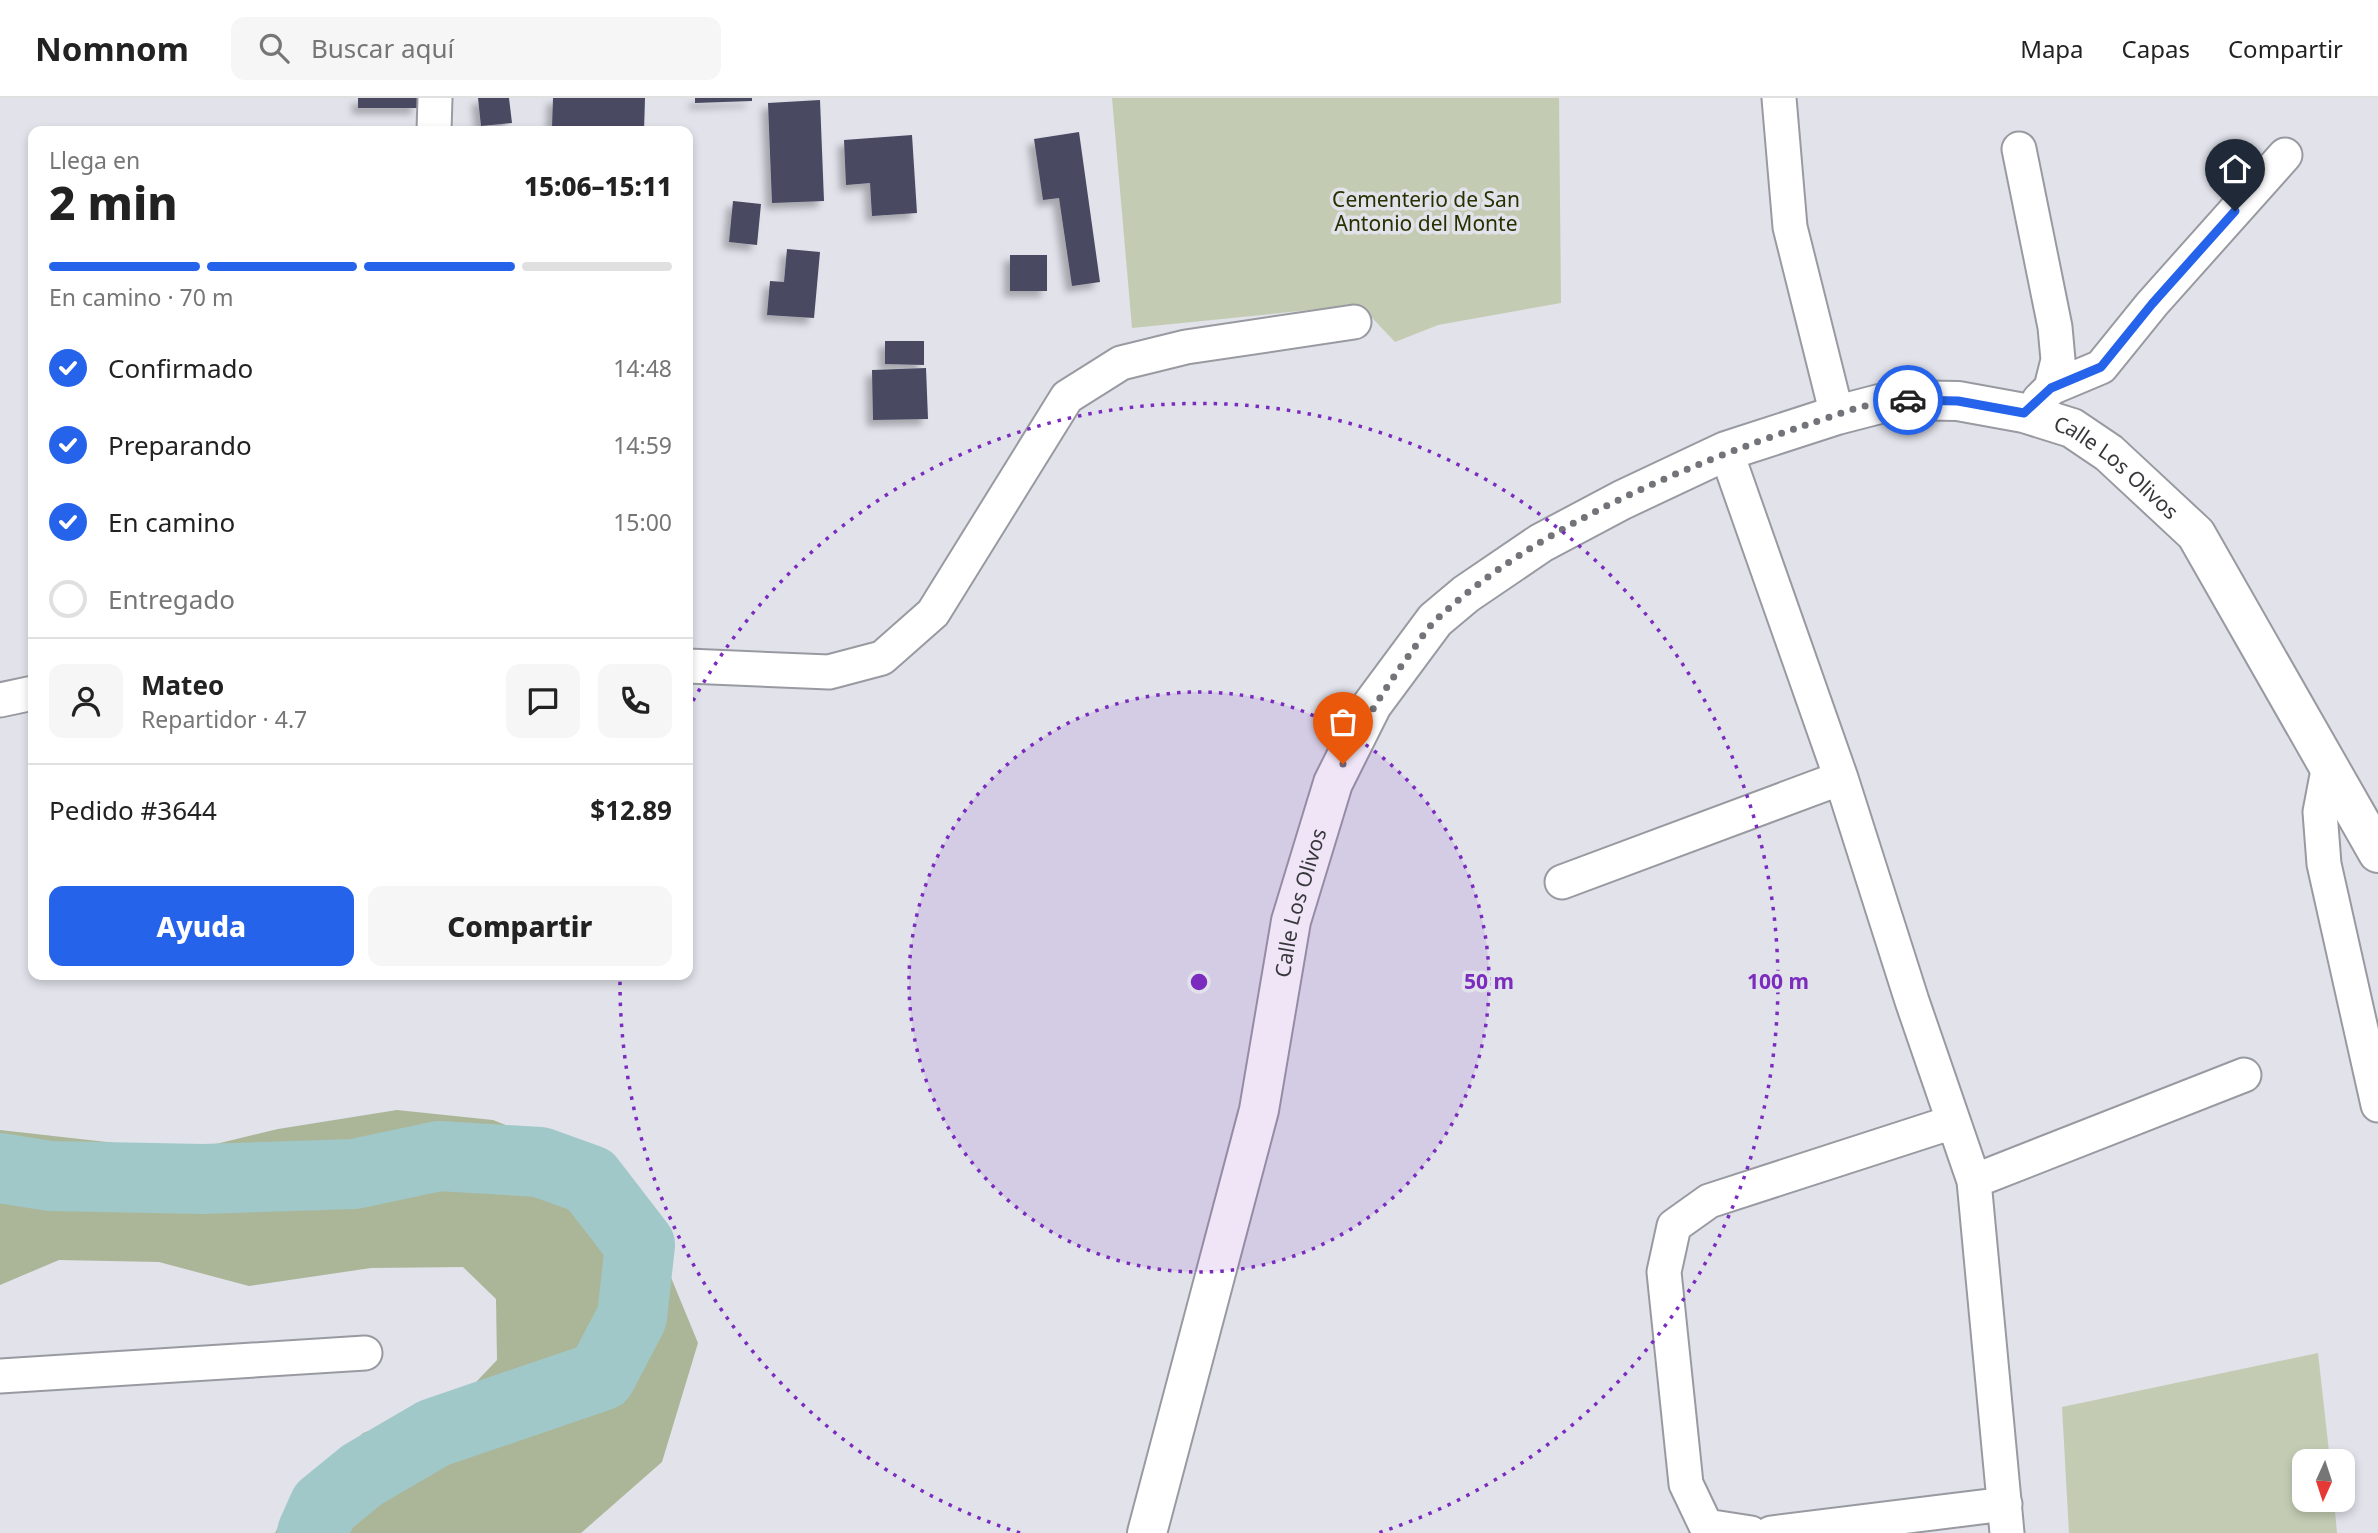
<!DOCTYPE html>
<html lang="es">
<meta charset="utf-8">
<style>
:root{--surface:#fff;--page:#f6f6f6;--text:#222;--muted:#767676;--line:#e0e0e0;--accent:#2563eb}
body{margin:0;font-family:"Noto Sans",sans-serif;background:var(--page);color:var(--text);height:100vh;display:flex;flex-direction:column;font-size:26px;white-space:nowrap}
*{box-sizing:border-box;margin:0}
p{font-size:23px;color:var(--muted)}
.icon{flex:none;width:38px;height:38px;fill:none;stroke:currentColor;stroke-width:2;stroke-linecap:round;stroke-linejoin:round}
.map{position:relative;flex:1;overflow:hidden}
.sheet{position:absolute;left:28px;top:28px;width:665px;height:854px;display:flex;flex-direction:column;background:var(--surface);border-radius:14px;box-shadow:0 4px 10px #0003}
.sheet>*{flex:none}
.needle{width:46px;rotate:183deg}
.tools{position:absolute;left:2292px;top:1351px;display:grid;gap:14px}
.tools a{display:grid;place-items:center;width:63px;height:63px;border-radius:14px;background:var(--surface);box-shadow:0 4px 10px #0003;font-size:35px}
.pin{position:absolute;display:grid;place-items:center;width:60px;height:60px;color:#fff;margin:-72px -30px;border-radius:50% 50% 50% 0;rotate:-45deg;box-shadow:0 0 7px #0007}
.pin .icon{rotate:45deg}
.courier{position:absolute;display:grid;place-items:center;width:70px;height:70px;margin:-35px;border:5px solid #2563eb;border-radius:50%;background:#fff;color:#222;box-shadow:0 2px 9px #0007}
.summary em{font-style:normal;font-weight:800}
.summary div{display:flex;flex-direction:column-reverse}
.summary{display:flex;align-items:center;justify-content:space-between;height:119px;padding:0 21px}
h1{font-size:46px;font-weight:800;line-height:52px}
.bar{display:grid;grid-template-columns:repeat(4,1fr);gap:10px 7px;align-content:center;height:84px;padding:0 21px}
.bar i{height:9px;border-radius:5px;background:var(--line)}
.bar .current{background:var(--accent)}
.bar p{grid-column:span 4}
.line{display:flex;align-items:center;gap:18px;padding:0 21px;border-top:2px solid var(--line)}
.line div{flex:1}
.round{display:grid;place-items:center;flex:none;width:74px;height:74px;border-radius:14px;background:var(--page)}
ol{padding:0 21px;list-style:none}
li{display:flex;align-items:center;gap:21px;height:77px}
li p{margin-inline-start:auto}
li .icon{padding:7px;border-radius:50%;background:var(--accent);color:#fff;stroke-width:4}
li:last-child{color:var(--muted)}
li i{width:38px;height:38px;border:4px solid var(--line);border-radius:50%}
.action{display:flex;gap:14px;margin-top:auto;padding:14px 21px}
.action a{flex:1;height:80px;border-radius:14px;background:var(--accent);color:#fff;font-size:28px;font-weight:800;line-height:80px;text-align:center}
.action a+a{background:var(--page);color:var(--text)}
header{display:flex;align-items:center;gap:42px;box-sizing:border-box;height:98px;padding:0 35px;background:var(--surface);border-bottom:2px solid var(--line)}
header strong{font-size:33px}
nav{display:flex;gap:38px;margin-inline-start:auto;font-size:24px}
.search{width:490px;height:63px;background:var(--page);display:flex;align-items:center;gap:18px;box-sizing:border-box;padding:0 24px;border-radius:14px;color:var(--muted);font-size:26px}
.map>svg:first-child{display:block}
.green{fill:#c3ccb3}
.forest{fill:#abb698}
.lines{fill:none;stroke-linecap:round;stroke-linejoin:round}
.river{stroke:#a0c8c8;stroke-width:70}
.building{fill:#484962;filter:url(#shadow)}
.minor-casing{stroke:#999aa1;stroke-width:37}
.tertiary-casing{stroke:#999aa1;stroke-width:42}
.minor{stroke:#fff;stroke-width:33}
.tertiary{stroke:#fff;stroke-width:38}
.done{stroke:#737479;stroke-width:7;stroke-dasharray:0 12.6}
.route{stroke:#2563eb;stroke-width:9}
.ring{fill:none;stroke:#7b2cbf;stroke-width:3.5;stroke-dasharray:3.5 7}
.labels{text-anchor:middle;dominant-baseline:central;stroke-width:7;stroke-linejoin:round;paint-order:stroke}
.park-label{font-size:21px;fill:#253200;stroke:#e1e2ea}
.street-label{font-size:21px;fill:#38383c;stroke:#e1e2ea}
.centre{fill:#7b2cbf;stroke:#e1e2ea;stroke-width:3.5}
.ring-label{font-size:21px;text-anchor:middle;font-weight:bold;fill:#7b2cbf;stroke:#e1e2ea;stroke-width:7;stroke-linejoin:round;paint-order:stroke}
</style>
<header>
<strong>Nomnom</strong>
<div class="search"><svg class="icon" aria-label="search" viewBox="0 0 24 24"><circle cx="10" cy="10" r="6"/><path d="M15 15l6 6"/></svg>Buscar aquí</div>
<nav><a>Mapa</a><a>Capas</a><a>Compartir</a></nav>
</header>
<div class="map">
<svg width="2378" height="1435" viewBox="0 0 2378 1435">
<defs>
<filter id="shadow"><feDropShadow dx="-6" dy="6" stdDeviation="3.5" flood-color="#0004"/></filter>
</defs>
<rect width="100%" height="100%" fill="#e1e2ea"/>
<path class="green" d="M1112 0H1559L1561 205 1438 227 1395 244 1360 207 1132 230Z
M2318 1255 2330 1363H2305V1402H2334L2337 1435H2069L2062 1309Z"/>
<path class="forest" d="M397 1012 493 1022 595 1063 663 1160 698 1245 662 1364 581 1435H275L290 1408 363 1335 460 1301 497 1262 496 1201 463 1169 371 1170 249 1188 159 1164 59 1162 0 1187V1032L187 1053 278 1031Z"/>
<g class="lines">
<path class="river" d="M0 1070 50 1078 203 1081 354 1076 439 1058 540 1064 590 1082 640 1147 632 1219 601 1278 434 1335 362 1377 324 1408 312 1435"/>
</g>
<path class="building" d="M358 0H418V10H358Z
M478 0H509L512 25 481 28Z
M553 0H645L644 33 552 30Z
M695 0H752V3L695 5Z
M820 2 824 103 772 105 768 5Z
M1079 34 1100 184 1072 188 1059 100 1043 102 1034 41Z
M912 37 917 115 872 118 870 85 846 87 844 42Z
M733 103 761 106 757 147 729 144Z
M787 151 820 154 814 220 767 217 770 183 784 184Z
M1010 157H1047V193H1010Z
M885 243H924V267L885 266Z
M926 270 928 321 873 322 872 272Z"/>
<g class="lines">
<defs>
<path id="minor" d="M1779 0 1790 129 1837 317
M434 33 435 0
M2019 51 2055 229 2058 262 2051 290 2039 302
M2051 290 2101 269 2152 206 2285 57
M1726 353 1841 680 1912 903 1974 1083 2007 1435
M688 568 829 574 882 560 933 515 1067 299 1121 265 1186 249 1354 224
M0 602 33 595
M2328 672 2320 714 2324 766 2378 1007
M1562 784 1841 680
M1974 1083 2244 977
M0 1278 365 1255
M1751 1435 1706 1428 1686 1386 1664 1174 1674 1128 1709 1103 1953 1024
M1771 1435 2005 1406"/>
<g id="tertiary">
<path id="s1" d="M1147 1435 1259 1012 1291 823 1333 685 1372 607 1435 522 1466 496 1541 445 1622 402 1726 353 1837 317 1895 302 1958 303 2024 315 2072 330 2109 355 2196 436 2378 755"/>
</g>
</defs>
<use href="#minor" class="minor-casing"/>
<use href="#tertiary" class="tertiary-casing"/>
<use href="#minor" class="minor"/>
<use href="#tertiary" class="tertiary"/>
</g>
<g class="lines">
<path class="done" d="M1343 666C1363 625 1385 590 1412 553 1420 542 1428 529 1438 520 1533 431 1683 368 1806 327 1837 317 1875 301 1908 302"/>
<path class="route" d="M1908 302 1958 303 2024 315 2051 290 2101 269 2152 206 2235 113"/>
</g>
<circle cx="1199" cy="884" r="290" fill="#7b2cbf" fill-opacity=".12"/>
<g class="ring">
<circle cx="1199" cy="884" r="290"/>
<path d="M1020 1435A579 579 0 0 1 620 879M688 612A579 579 0 1 1 1378 1435"/>
</g>
<g class="labels">
<g class="park-label">
<text x="1426" y="101">Cementerio de San<tspan x="1426" dy="24">Antonio del Monte</tspan></text>
</g>
<g class="street-label">
<text stroke="none"><textPath href="#s1" startOffset="1720">Calle Los Olivos</textPath></text>
<text stroke="none"><textPath href="#s1" startOffset="649">Calle Los Olivos</textPath></text>
</g>
</g>
<circle cx="1199" cy="884" r="10" class="centre"/>
<g class="ring-label">
<text x="1489" y="891">50 m</text>
<text x="1778" y="891">100 m</text>
</g>
</svg>
<div class="tools">
<a><svg class="needle" viewBox="-14 -14 28 28"><path d="M0-13l5 13h-10z" fill="#e53935"/><path d="M0 13l5-13h-10z" fill="#767676"/></svg></a>
</div>
<div class="pin" style="left:1343px;top:666px;background:#ea580c"><svg class="icon" aria-label="bag" viewBox="0 0 24 24"><path d="M5 8h14l-1 12H6zM9 8a3 3 0 0 1 6 0"/></svg></div>
<div class="pin" style="left:2235px;top:113px;background:#1f2937"><svg class="icon" aria-label="home" viewBox="0 0 24 24"><path d="M3 11l9-7 9 7M6 9v11h12V9"/></svg></div>
<div class="courier" style="left:1908px;top:302px"><svg class="icon" aria-label="car" viewBox="0 0 24 24"><path d="M5 17H2v-5l4-1 3-4h7l3 4 3 1v5h-3M9 17h6M6 11h13"/><circle cx="7" cy="17" r="2"/><circle cx="17" cy="17" r="2"/></svg></div>
<section class="sheet">
<div class="summary"><div><h1>2 min</h1><p>Llega en</p></div><em>15:06–15:11</em></div>
<div class="bar"><i class="current"></i><i class="current"></i><i class="current"></i><i></i><p>En camino · 70 m</p></div>
<ol>
<li><svg class="icon" aria-label="check" viewBox="0 0 24 24"><path d="M5 12l5 5 9-10"/></svg>Confirmado<p>14:48</p></li>
<li><svg class="icon" aria-label="check" viewBox="0 0 24 24"><path d="M5 12l5 5 9-10"/></svg>Preparando<p>14:59</p></li>
<li><svg class="icon" aria-label="check" viewBox="0 0 24 24"><path d="M5 12l5 5 9-10"/></svg>En camino<p>15:00</p></li>
<li><i></i>Entregado</li>
</ol>
<div class="line" style="height:126px"><a class="round"><svg class="icon" aria-label="person" viewBox="0 0 24 24"><circle cx="12" cy="8" r="4"/><path d="M4 21q1-7 8-7t8 7"/></svg></a><div><b>Mateo</b><p>Repartidor · 4.7</p></div><a class="round"><svg class="icon" aria-label="chat" viewBox="0 0 24 24"><path d="M4 5h16v11H9l-5 4z"/></svg></a><a class="round"><svg class="icon" aria-label="phone" viewBox="0 0 24 24"><path d="M5 4h4l2 5-3 2q2 4 5 5l2-3 5 2v4C11 20 4 13 5 4z"/></svg></a></div>
<div class="line" style="height:91px"><div>Pedido #3644</div><b>$12.89</b></div>
<div class="action"><a>Ayuda</a><a>Compartir</a></div>
</section>
</div>
